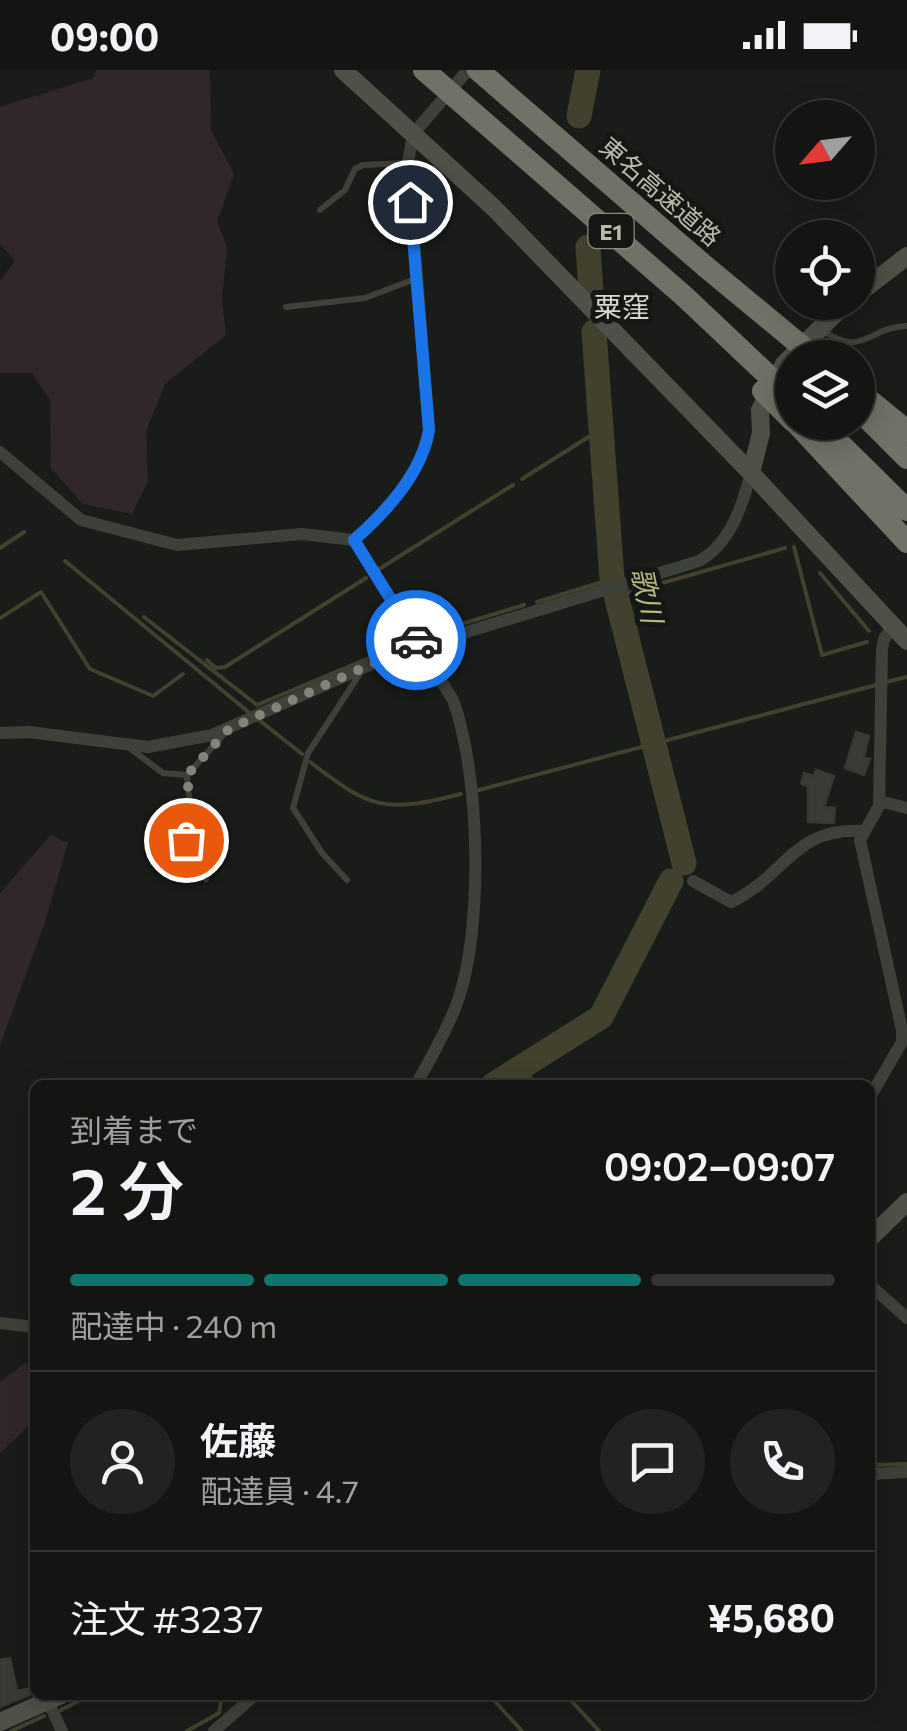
<!DOCTYPE html>
<html lang="ja">
<meta charset="utf-8">
<style>
:root{--surface:#141513;--page:#212221;--text:#f1f3f6;--muted:#9d9fa0;--line:#333433;--accent:#0f766e}
body{margin:0;font-family:Commissioner,"Noto Sans JP",sans-serif;background:var(--page);color:var(--text);height:100vh;display:flex;flex-direction:column;font-size:38px;white-space:nowrap}
*{box-sizing:border-box;margin:0}
p{font-size:32px;color:var(--muted)}
.icon{flex:none;width:55px;height:55px;fill:none;stroke:currentColor;stroke-width:2;stroke-linecap:round;stroke-linejoin:round}
.map{position:relative;flex:1;overflow:hidden}
.panel{position:absolute;left:30px;top:1010px;width:845px;height:620px;display:flex;flex-direction:column;background:var(--surface);border-radius:15px;box-shadow:0 5px 25px #0003,0 0 0 2px var(--line)}
.panel>*{flex:none}
.needle{width:65px;rotate:242deg}
.fabs{position:absolute;left:775px;top:30px;display:grid;gap:20px}
.fabs a{display:grid;place-items:center;width:100px;height:100px;border-radius:50%;background:var(--surface);box-shadow:0 5px 25px #0003,0 0 0 2px var(--line);font-size:50px}
.pin{position:absolute;display:grid;place-items:center;width:85px;height:85px;color:#fff;margin:-42px;border:5px solid #fff;border-radius:50%;box-shadow:0 2px 10px #0007}
.courier{position:absolute;display:grid;place-items:center;width:100px;height:100px;margin:-50px;border:8px solid #1a73e8;border-radius:50%;background:#fff;color:#222;box-shadow:0 2px 12px #0007}
.summary em{font-style:normal;font-weight:600}
.summary div{display:flex;flex-direction:column-reverse}
.summary{display:flex;align-items:center;justify-content:space-between;height:170px;padding:0 40px}
h1{font-size:65px;font-weight:600;line-height:75px}
.bar{display:grid;grid-template-columns:repeat(4,1fr);gap:15px 10px;align-content:center;height:120px;padding:0 40px}
.bar i{height:12px;border-radius:8px;background:var(--line)}
.bar .current{background:var(--accent)}
.bar p{grid-column:span 4}
.line{display:flex;align-items:center;gap:25px;padding:0 40px;border-top:2px solid var(--line)}
.line div{flex:1}
.round{display:grid;place-items:center;flex:none;width:105px;height:105px;border-radius:52px;background:var(--page)}
.status{display:flex;justify-content:space-between;align-items:center;height:70px;padding:0 50px;background:var(--surface);direction:ltr}
.status svg{height:28px;fill:currentColor}
.map>svg:first-child{display:block}
.green{fill:#31272a}
.lines{fill:none;stroke-linecap:round;stroke-linejoin:round}
.stream{stroke:#41412e;stroke-width:4}
.river{stroke:#41412e;stroke-width:25}
.building{fill:#393b36;stroke:#353833;stroke-width:2.5}
.lane{stroke:#3e413a;stroke-width:6}
.street{stroke:#3e413a;stroke-width:12}
.secondary{stroke:#4e5148;stroke-width:18}
.highway{stroke:#6f7266;stroke-width:22}
.highway-bridge{stroke:#6f7266;stroke-width:22}
.done{stroke:#818478;stroke-width:10;stroke-dasharray:0 18}
.route{stroke:#1a73e8;stroke-width:12}
.labels{text-anchor:middle;dominant-baseline:central;stroke-width:10;stroke-linejoin:round;paint-order:stroke}
.shield{fill:#151714;stroke:#878a7e;stroke-width:2.5}
.shield-label{font-size:22px;font-weight:bold;fill:#b8bcab}
.street-label{font-size:25px;fill:#b8bcab;stroke:#151714}
.neighbourhood-label{font-size:28px;fill:#d4d8cc;stroke:#151714}
.water-label{font-size:28px;font-style:italic;fill:#b7b980;stroke:#151714}
</style>
<div class="status"><b>09:00</b><svg viewBox="0 0 49 12"><path d="M0 12V9h3v3zM5 12V6h3v6zM10 12V3h3v9zM15 12V0h3v12zM26 1h20v11H26zM47 4h2v5h-2z"/></svg></div>
<div class="map">
<svg width="907" height="1661" viewBox="0 0 907 1661">
<rect width="100%" height="100%" fill="#1a1c19"/>
<path class="green" d="M96 0H210L211 60 234 104 217 152 227 177 222 229 226 265 165 314 146 361 148 411 132 444 83 434 51 398 50 330 32 303H0V211L15 191 0 174V37L93 8Z
M51 765 68 773 44 855 0 975V823Z
M26 1292 35 1311V1350L0 1383V1312Z"/>
<g class="lines">
<path class="stream" d="M522 409 601 359
M794 477 822 585 867 572
M0 478 24 462
M65 491 251 644
M379 499 513 415
M820 503 869 561
M627 523 785 478
M537 532 612 509
M144 547 257 635 407 572
M0 548 41 522 90 599 153 626 183 604
M425 565 524 535
M207 590 216 598 225 597 366 508
M886 612 907 607
M259 650 302 684
M310 692C372 740 385 743 461 724
M475 721 876 615
M524 996 535 1015
M870 1395 907 1394
M489 1625 522 1661
M566 1625 599 1661
M61 1640 90 1625
M11 1661 44 1646
M187 1661 219 1643 222 1625"/>
<path class="river" d="M579 46 588 0
M588 177 591 222
M594 262 612 509 684 793
M493 1015 601 947 671 811"/>
</g>
<path class="building" d="M856 662 869 666 864 687 870 689 864 705 845 698Z
M816 700 834 706 824 737 835 738 834 753 808 752V716L801 714 804 703 814 706Z
M10 1588 17 1621 28 1619 29 1625 0 1637V1590Z"/>
<g class="lines">
<path class="lane" d="M320 140 345 120 355 99 363 95 406 93
M286 237 365 228 415 209
M824 261C861 289 871 256 907 256
M127 676 163 703 187 705
M206 809C176 782 190 779 191 745 191 732 187 719 187 705L225 663
M347 810 322 783 293 738 308 683 361 602"/>
<path class="street" d="M0 382 81 450 177 475 302 464 354 470 453 630C480 703 484 859 457 933 447 961 430 989 416 1015
M354 470C386 442 422 403 429 360L408 93 413 64 468 0
M0 663 29 662 148 677 212 665 365 597 421 576 699 491C731 473 742 436 751 403
M879 731 907 738
M693 811 731 832C785 807 794 756 863 761
M870 1027 902 972V960L860 770 879 736 882 579 884 569 893 556
M870 1215 907 1248
M0 1253 35 1257
M870 1404 907 1402
M46 1627 62 1661
M214 1661 255 1625"/>
<path class="secondary" d="M343 0 494 138 751 403 907 571
M858 224 907 186
M751 403 761 363 760 340 784 294 847 232
M870 1168 907 1132
M0 1652 61 1625"/>
<path class="highway" d="M478 0 706 197
M858 321 907 361
M858 339 907 388
M795 352 907 472
M818 352 907 440"/>
<path class="highway-bridge" d="M424 0 684 226 792 328
M706 197 816 288
M763 321 792 350"/>
</g>
<g class="lines">
<path class="done" d="M186 770 191 748 187 705 229 659 365 597 420 576 416 570"/>
<path class="route" d="M410 132 429 360C422 403 386 442 354 470L416 570"/>
</g>
<g class="labels">
<rect class="shield" x="588.5" y="144" width="45" height="34" rx="8"/>
<g class="shield-label">
<text x="611" y="161">E1</text>
</g>
<g class="street-label">
<text transform="translate(661 121) rotate(41)">東名高速道路</text>
</g>
<g class="neighbourhood-label">
<text x="622" y="236">粟窪</text>
</g>
<g class="water-label">
<text transform="translate(648 525) rotate(78)">歌川</text>
</g>
</g>
</svg>
<div class="fabs">
<a><svg class="needle" viewBox="-14 -14 28 28"><path d="M0-13l5 13h-10z" fill="#e53935"/><path d="M0 13l5-13h-10z" fill="#9d9fa0"/></svg></a>
<a><svg class="icon" aria-label="locate" viewBox="0 0 24 24"><circle cx="12" cy="12" r="6"/><path d="M12 2v4M12 18v4M2 12h4M18 12h4"/></svg></a>
<a><svg class="icon" aria-label="layers" viewBox="0 0 24 24"><path d="M12 4l9 5-9 5-9-5zM3 14l9 5 9-5"/></svg></a>
</div>
<div class="pin" style="left:186px;top:770px;background:#ea580c"><svg class="icon" aria-label="bag" viewBox="0 0 24 24"><path d="M5 8h14l-1 12H6zM9 8a3 3 0 0 1 6 0"/></svg></div>
<div class="pin" style="left:410px;top:132px;background:#1f2937"><svg class="icon" aria-label="home" viewBox="0 0 24 24"><path d="M3 11l9-7 9 7M6 9v11h12V9"/></svg></div>
<div class="courier" style="left:416px;top:570px"><svg class="icon" aria-label="car" viewBox="0 0 24 24"><path d="M5 17H2v-5l4-1 3-4h7l3 4 3 1v5h-3M9 17h6M6 11h13"/><circle cx="7" cy="17" r="2"/><circle cx="17" cy="17" r="2"/></svg></div>
<section class="panel">
<div class="summary"><div><h1>2 分</h1><p>到着まで</p></div><em>09:02–09:07</em></div>
<div class="bar"><i class="current"></i><i class="current"></i><i class="current"></i><i></i><p>配達中 · 240 m</p></div>
<div class="line" style="height:180px"><a class="round"><svg class="icon" aria-label="person" viewBox="0 0 24 24"><circle cx="12" cy="8" r="4"/><path d="M4 21q1-7 8-7t8 7"/></svg></a><div><b>佐藤</b><p>配達員 · 4.7</p></div><a class="round"><svg class="icon" aria-label="chat" viewBox="0 0 24 24"><path d="M4 5h16v11H9l-5 4z"/></svg></a><a class="round"><svg class="icon" aria-label="phone" viewBox="0 0 24 24"><path d="M5 4h4l2 5-3 2q2 4 5 5l2-3 5 2v4C11 20 4 13 5 4z"/></svg></a></div>
<div class="line" style="height:130px"><div>注文 #3237</div><b>¥5,680</b></div>
</section>
</div>
